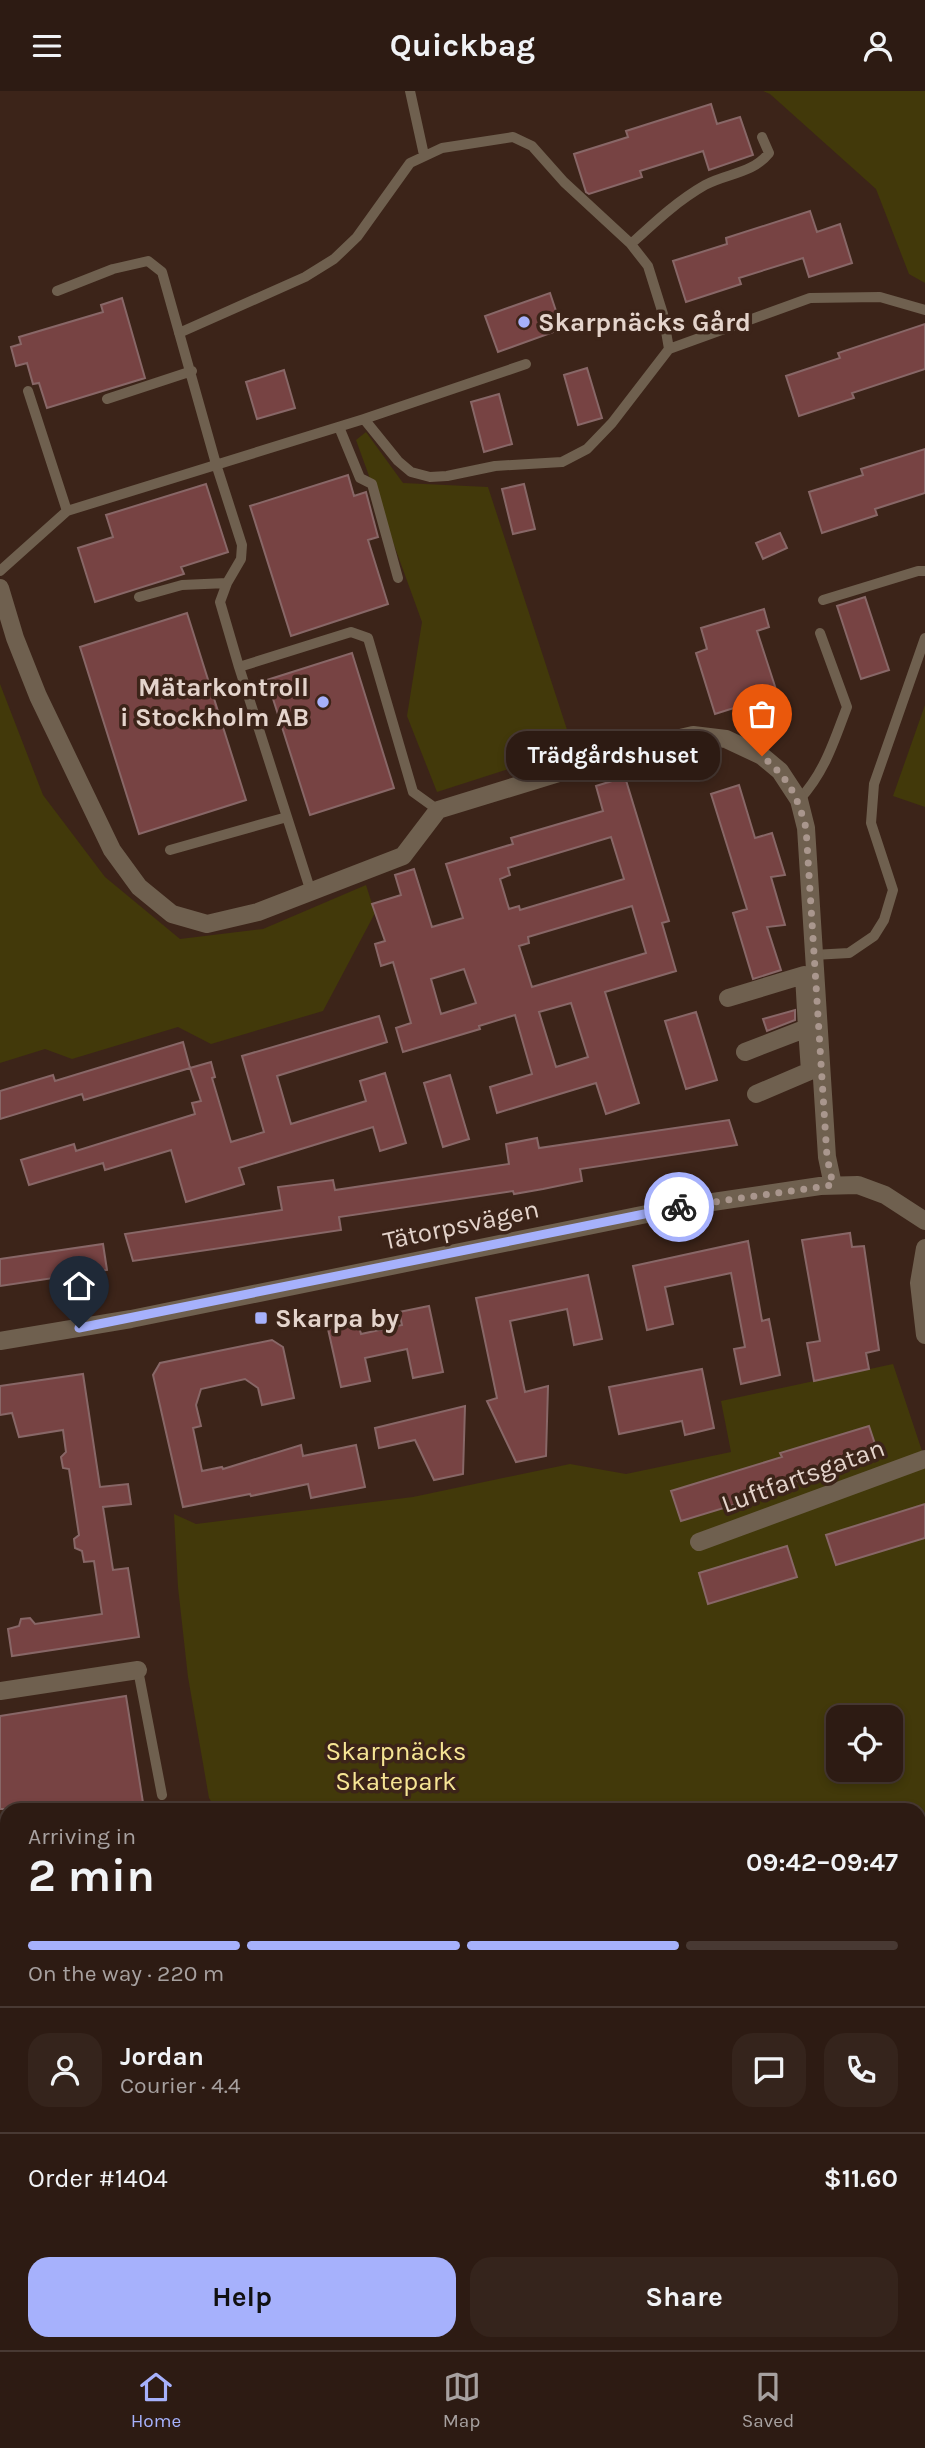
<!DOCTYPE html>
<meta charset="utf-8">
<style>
:root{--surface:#2d1b13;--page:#35241c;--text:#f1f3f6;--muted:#a7a1a0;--line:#483933;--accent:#a6b1fc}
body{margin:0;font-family:Karla,sans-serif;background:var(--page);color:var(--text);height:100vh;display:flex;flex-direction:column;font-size:26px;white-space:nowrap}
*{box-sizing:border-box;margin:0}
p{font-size:23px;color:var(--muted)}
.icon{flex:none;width:38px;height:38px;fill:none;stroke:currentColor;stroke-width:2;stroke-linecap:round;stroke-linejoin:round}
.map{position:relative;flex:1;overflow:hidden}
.side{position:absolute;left:0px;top:1712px;width:926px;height:548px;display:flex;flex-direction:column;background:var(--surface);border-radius:21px 21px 0 0;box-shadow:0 4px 10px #0003,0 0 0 2px var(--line)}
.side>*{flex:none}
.controls{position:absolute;left:826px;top:1614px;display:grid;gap:14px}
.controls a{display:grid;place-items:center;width:77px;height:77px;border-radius:14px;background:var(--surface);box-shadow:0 4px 10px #0003,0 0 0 2px var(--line);font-size:35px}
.pin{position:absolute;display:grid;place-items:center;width:60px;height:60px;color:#fff;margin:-72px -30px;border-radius:50% 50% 50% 0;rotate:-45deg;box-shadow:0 0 7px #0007}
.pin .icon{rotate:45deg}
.courier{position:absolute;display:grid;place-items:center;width:70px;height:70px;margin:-35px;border:5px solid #a6b1fc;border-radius:50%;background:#fff;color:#222;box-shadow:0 2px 9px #0007}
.bubble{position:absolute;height:49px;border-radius:21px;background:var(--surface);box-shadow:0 4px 10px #0003,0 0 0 2px var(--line);font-size:23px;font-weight:700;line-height:49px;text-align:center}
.headline em{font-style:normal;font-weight:700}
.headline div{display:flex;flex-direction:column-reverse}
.headline{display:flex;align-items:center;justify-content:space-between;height:119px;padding:0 28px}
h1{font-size:46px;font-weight:700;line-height:52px}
.bar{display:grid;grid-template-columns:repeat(4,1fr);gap:10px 7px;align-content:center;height:84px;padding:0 28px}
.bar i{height:9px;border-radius:5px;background:var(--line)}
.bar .selected{background:var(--accent)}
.bar p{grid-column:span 4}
.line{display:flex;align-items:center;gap:18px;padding:0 28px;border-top:2px solid var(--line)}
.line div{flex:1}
.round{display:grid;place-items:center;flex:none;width:74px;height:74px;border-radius:21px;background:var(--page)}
.action{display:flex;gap:14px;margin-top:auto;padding:14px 28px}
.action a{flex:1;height:80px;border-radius:21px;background:var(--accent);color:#111;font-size:28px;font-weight:700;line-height:80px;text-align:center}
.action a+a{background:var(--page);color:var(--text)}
header{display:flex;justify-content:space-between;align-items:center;height:91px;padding:0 28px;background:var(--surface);font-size:32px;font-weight:700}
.dock{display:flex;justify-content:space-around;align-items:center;height:98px;border-top:2px solid var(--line);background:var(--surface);font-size:19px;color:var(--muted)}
.dock a{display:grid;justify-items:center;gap:4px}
.dock .selected{color:var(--accent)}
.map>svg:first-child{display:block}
.green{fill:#42390a;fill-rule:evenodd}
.building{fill:#774343;stroke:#886767;stroke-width:2;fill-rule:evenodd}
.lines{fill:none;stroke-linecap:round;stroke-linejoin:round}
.lane{stroke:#6f604f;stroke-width:10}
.street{stroke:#6f604f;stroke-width:18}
.done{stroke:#a9968d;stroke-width:7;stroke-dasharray:0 12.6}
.route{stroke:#a6b1fc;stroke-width:9}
.poi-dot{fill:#a6b1fc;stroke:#3c2419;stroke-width:2.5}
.labels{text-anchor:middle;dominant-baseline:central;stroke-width:7;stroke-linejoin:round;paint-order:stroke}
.poi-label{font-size:26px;font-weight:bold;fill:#e4d4cc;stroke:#3c2419;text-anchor:start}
.street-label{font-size:26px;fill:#e4d4cc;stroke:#3c2419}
.park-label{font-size:26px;fill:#f6e594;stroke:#3c2419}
</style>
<header><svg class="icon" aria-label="menu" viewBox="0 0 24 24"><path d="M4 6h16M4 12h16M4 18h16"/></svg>Quickbag<svg class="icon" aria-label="person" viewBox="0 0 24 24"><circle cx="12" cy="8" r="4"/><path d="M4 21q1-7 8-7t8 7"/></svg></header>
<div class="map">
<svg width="925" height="2259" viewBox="0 0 925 2259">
<rect width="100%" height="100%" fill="#3c2419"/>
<path class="green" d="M763 0H925V192L909 183 876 98 770 3Z
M366 341 403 392 488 396 573 657 437 701 407 625 422 531 356 349Z
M0 593 43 704 105 786 180 848 263 838 366 794 375 822 323 920 211 953 178 936 72 968 45 958 0 972Z
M925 614V716L893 705Z
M893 1273 925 1369V2259H538L534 2252H919V1718H216L209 1707 188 1586 178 1496 174 1423 196 1433 413 1406 570 1373 626 1383 731 1361 721 1310ZM838 1626H891V1678H838Z"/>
<path class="building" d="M711 13 717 33 740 26 753 64 709 79 703 60 640 80 642 86 589 103 586 101 574 63 628 46 626 40Z
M810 120 817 141 840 133 852 172 809 186 803 167 739 187 741 193 686 211 673 170 727 153 726 147Z
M550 202 562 238 498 261 485 225Z
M122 207 145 287 47 317 39 292 33 293 27 272 16 275 11 256 21 253 19 246 103 221 101 214Z
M925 233V278L852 302 854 307 799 325 786 285 840 267 838 262Z
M587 277 602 327 578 334 564 284Z
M284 279 295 317 257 328 246 291Z
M499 303 512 353 484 361 471 311Z
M925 358V402L875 418 877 424 822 442 809 401 863 384 861 378Z
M348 384 354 405 366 401 378 446 368 449 388 513 291 545 250 415Z
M206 393 228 461 181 476 184 483 95 511 78 457 113 446 106 424Z
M524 393 535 438 513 443 502 398Z
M780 442 787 457 763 468 756 452Z
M865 506 889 579 861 588 837 515Z
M764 518 769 536 757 540 784 623 743 636 737 616 715 623 696 562 707 558 701 537Z
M187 522 246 709 139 743 80 556Z
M352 562 394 697 310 724 267 589Z
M625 686 669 830 662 832 676 880 605 901 639 1012 606 1023 596 992 497 1022 490 996 532 983 515 924 479 935 480 938 403 961 396 937 411 932 393 871 381 875 375 853 385 850 372 813 401 804 395 784 414 778 432 836 463 827 446 773 513 753 511 747 603 720 596 695ZM611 746 624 788 520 819 519 815 509 818 500 788 510 784 508 777ZM632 815 646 862 532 896 519 855 529 852 528 846ZM464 878 476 912 441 923 431 888ZM571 912 588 966 556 976 539 921Z
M739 694 755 747 772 742 785 784 771 786 785 834 767 836 781 879 753 888 733 822 747 818 711 703Z
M795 919V929L767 940 763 928Z
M696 921 717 989 686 998 665 930Z
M379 925 387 951 277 985 291 1033 366 1010 360 990 385 982 406 1052 380 1060 373 1036 239 1077 244 1093 186 1111 171 1059 105 1079 103 1072 29 1094 21 1069 74 1053 76 1060 195 1023 192 1012 201 1010 190 977 211 971 215 986 212 987 231 1051 264 1041 242 965Z
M183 951 190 977 84 1009 82 1003 0 1028V1000L53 984 55 990Z
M450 984 469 1048 443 1056 424 992Z
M729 1029 737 1054 580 1078 582 1090 543 1098 514 1103 513 1100 339 1126 341 1139 133 1170 125 1143 282 1119 278 1096 333 1089 335 1099 509 1073 506 1053 537 1047 539 1057Z
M850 1142 852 1156 864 1155 879 1259 866 1262 869 1278 814 1290 807 1252 820 1250 802 1149Z
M748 1150 762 1230 769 1228 780 1284 741 1293 734 1258 745 1256 731 1182 665 1196 673 1233 647 1239 633 1175Z
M103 1153 107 1179 0 1195V1168Z
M588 1184 602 1248 574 1254 567 1218 510 1230 525 1301 548 1295 546 1365 516 1371 487 1310 497 1307 476 1207Z
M429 1215 443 1281 413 1287 407 1258 365 1267 370 1290 341 1296 328 1238 358 1232 361 1243 402 1234 399 1221Z
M272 1249 283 1256 294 1307 262 1314 258 1297 245 1288 201 1298 196 1314 201 1335 193 1337 202 1380 222 1376 223 1378 301 1354 303 1365 356 1354 365 1396 311 1407 308 1393 251 1405 250 1403 183 1416 153 1284 160 1272Z
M702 1278 714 1337 685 1344 682 1330 619 1343 609 1296Z
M83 1283 100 1396 128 1393 131 1413 103 1416 113 1479 128 1477 139 1546 12 1565 8 1538 19 1535 21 1528 30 1527 35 1533 102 1523 94 1470 84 1471 82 1460 75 1457 74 1448 79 1444 69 1378 63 1377 61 1366 66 1361 63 1339 19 1346 12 1322 0 1324V1295Z
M465 1315 463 1383 434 1389 415 1349 379 1357 375 1337Z
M869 1335 879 1365 769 1399 770 1403 681 1430 671 1400 782 1366 780 1362Z
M925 1413V1447L836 1474 826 1444Z
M787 1455 797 1486 708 1513 699 1482Z
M126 1605 144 1718H0V1625Z"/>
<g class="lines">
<path class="lane" d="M410 0 424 64
M631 153C655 131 677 110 705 94 727 82 752 83 769 62L762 46
M57 200 113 178 148 170 162 181 216 373 242 454 241 468 227 492 220 511 239 576 351 541 368 547 413 701 438 719
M669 258 810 207 880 206 925 219
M28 300 67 420
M107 308 192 280
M364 328 526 273
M339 336 360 387 372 393 398 487
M0 480 67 420 364 328 398 370 411 381 430 386 447 385 495 375 562 371 587 358 612 332 669 258 663 223 648 175 630 152 564 91 532 55 513 46 442 57 410 72 357 146 334 168 305 186 179 242
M139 506 182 494 227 492
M823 509 918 480H925
M239 576 311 801
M799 709C825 681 834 650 847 616L820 542
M170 759 287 726
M813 864 849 862 874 845 884 829 893 799 871 732 874 693 925 547
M138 1579 162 1704"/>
<path class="street" d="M0 497 15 547 38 605 112 759 139 796 172 823 207 833 258 821 403 765 438 719 650 654 693 644 726 648 762 665 780 680 799 709 806 737 827 1066 833 1094
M728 907 804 884 807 937 745 961
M756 1003 810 980 807 937
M925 1157 919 1192 925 1244
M0 1250 131 1228 686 1115 820 1095 858 1094 885 1104 925 1130
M699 1451 925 1368
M0 1600 138 1579
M0 1946 7 1958
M0 2186 7 2181
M170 2252 174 2259
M278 2259 290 2252"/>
</g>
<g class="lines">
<path class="done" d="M679 1116 833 1094 827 1066 806 737C797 704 789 688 762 665"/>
<path class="route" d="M79 1237 679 1116"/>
</g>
<g class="poi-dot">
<circle cx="524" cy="231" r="7"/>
<circle cx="323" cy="611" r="7"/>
<rect x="254" y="1220" width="14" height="14" rx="3.5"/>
</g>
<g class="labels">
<g class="poi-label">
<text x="538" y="231">Skarpnäcks Gård</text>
<text x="309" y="596" text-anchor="end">Mätarkontroll<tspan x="309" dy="30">i Stockholm AB</tspan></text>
<text x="275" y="1227">Skarpa by</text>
</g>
<g class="street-label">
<text transform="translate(461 1134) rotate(-12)">Tätorpsvägen</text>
<text transform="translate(803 1385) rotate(-20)">Luftfartsgatan</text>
</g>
<g class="park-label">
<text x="396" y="1660">Skarpnäcks<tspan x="396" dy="30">Skatepark</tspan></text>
</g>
</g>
</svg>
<div class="controls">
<a><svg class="icon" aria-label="locate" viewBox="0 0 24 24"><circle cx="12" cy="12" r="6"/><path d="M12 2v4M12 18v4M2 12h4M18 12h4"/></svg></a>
</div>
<div class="pin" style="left:762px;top:665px;background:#ea580c"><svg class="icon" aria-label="bag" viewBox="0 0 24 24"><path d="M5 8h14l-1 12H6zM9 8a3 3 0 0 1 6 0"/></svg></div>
<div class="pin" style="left:79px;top:1237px;background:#1f2937"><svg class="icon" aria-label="home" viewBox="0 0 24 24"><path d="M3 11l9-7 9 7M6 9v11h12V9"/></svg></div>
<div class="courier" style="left:679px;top:1116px"><svg class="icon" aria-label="bike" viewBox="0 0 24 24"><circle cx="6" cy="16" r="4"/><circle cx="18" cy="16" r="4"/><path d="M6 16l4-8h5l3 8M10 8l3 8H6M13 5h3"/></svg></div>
<div class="bubble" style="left:506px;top:640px;width:214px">Trädgårdshuset</div>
<section class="side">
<div class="headline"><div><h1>2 min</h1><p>Arriving in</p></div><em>09:42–09:47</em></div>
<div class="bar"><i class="selected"></i><i class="selected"></i><i class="selected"></i><i></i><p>On the way · 220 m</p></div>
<div class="line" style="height:126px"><a class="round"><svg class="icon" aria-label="person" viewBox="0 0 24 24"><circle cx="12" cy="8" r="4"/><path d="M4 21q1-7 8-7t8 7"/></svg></a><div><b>Jordan</b><p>Courier · 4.4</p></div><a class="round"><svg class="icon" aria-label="chat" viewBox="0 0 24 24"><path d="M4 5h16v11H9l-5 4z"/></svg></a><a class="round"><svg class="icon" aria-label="phone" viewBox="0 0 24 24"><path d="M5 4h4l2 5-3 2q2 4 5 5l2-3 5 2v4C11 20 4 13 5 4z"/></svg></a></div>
<div class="line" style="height:91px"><div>Order #1404</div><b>$11.60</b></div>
<div class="action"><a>Help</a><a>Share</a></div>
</section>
</div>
<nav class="dock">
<a class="selected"><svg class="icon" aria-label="home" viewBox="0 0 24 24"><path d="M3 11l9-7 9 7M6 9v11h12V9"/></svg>Home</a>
<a><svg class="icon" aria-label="map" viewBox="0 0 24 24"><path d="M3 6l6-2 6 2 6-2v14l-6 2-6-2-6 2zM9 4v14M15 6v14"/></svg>Map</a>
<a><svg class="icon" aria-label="saved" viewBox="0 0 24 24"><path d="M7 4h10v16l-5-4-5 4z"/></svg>Saved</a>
</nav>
